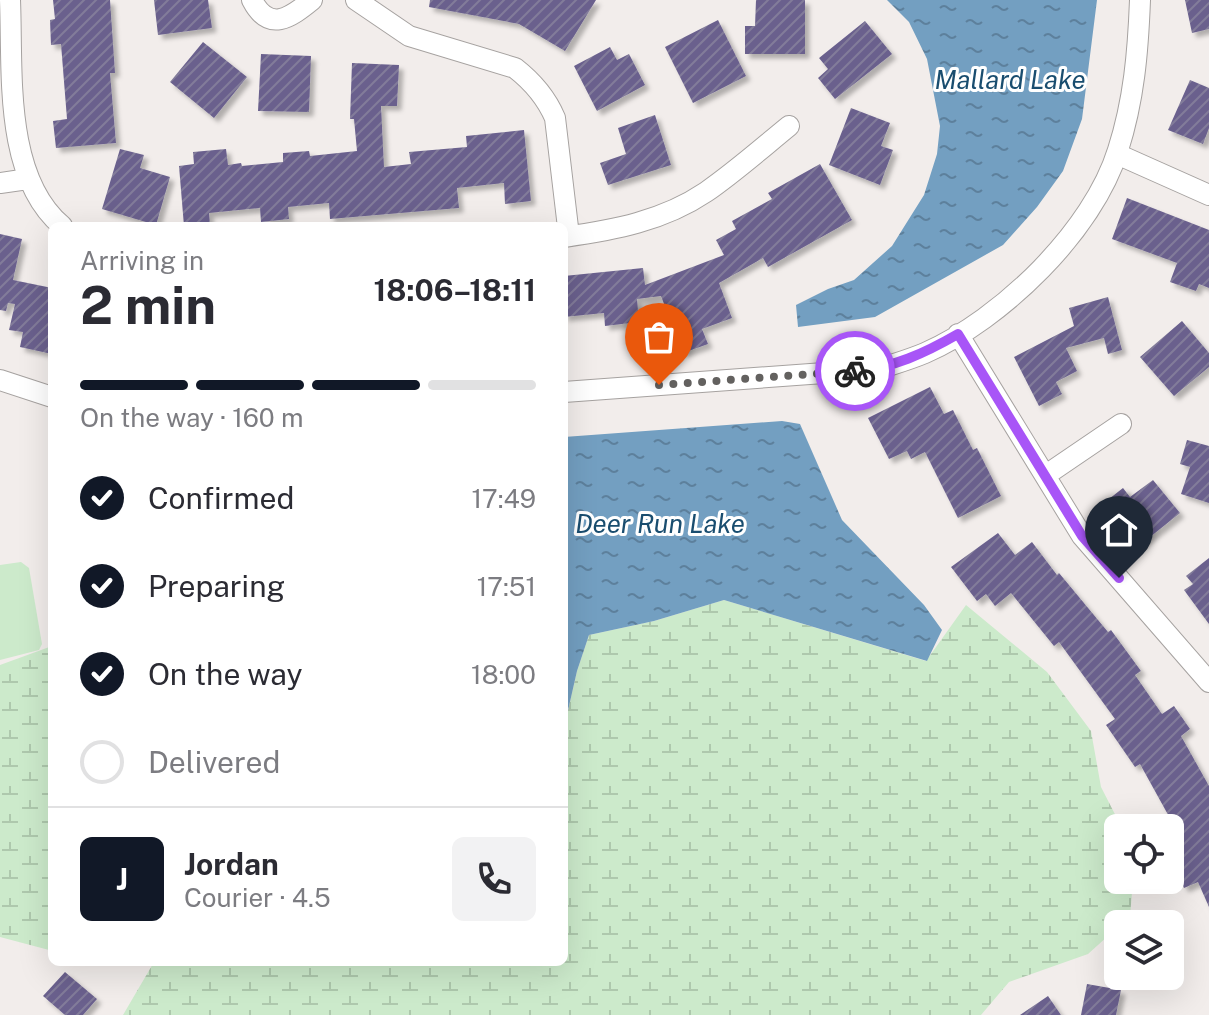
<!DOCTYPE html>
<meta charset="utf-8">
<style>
:root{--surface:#fff;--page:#f2f2f3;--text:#2b2b33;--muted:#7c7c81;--line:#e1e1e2;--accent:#111827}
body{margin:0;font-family:"Public Sans",sans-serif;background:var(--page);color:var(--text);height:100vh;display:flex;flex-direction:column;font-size:30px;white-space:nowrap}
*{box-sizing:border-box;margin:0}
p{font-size:26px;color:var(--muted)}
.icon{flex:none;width:44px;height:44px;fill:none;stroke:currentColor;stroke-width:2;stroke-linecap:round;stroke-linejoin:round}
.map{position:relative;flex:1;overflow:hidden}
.panel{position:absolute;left:48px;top:222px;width:520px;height:744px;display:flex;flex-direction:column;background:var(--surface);border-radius:12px;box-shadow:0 8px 32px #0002}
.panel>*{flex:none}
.controls{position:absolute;left:1104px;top:814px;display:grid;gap:16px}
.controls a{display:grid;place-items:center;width:80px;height:80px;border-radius:12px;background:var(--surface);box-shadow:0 8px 32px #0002;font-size:40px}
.pin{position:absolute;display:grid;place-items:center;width:68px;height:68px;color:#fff;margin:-82px -34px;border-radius:50% 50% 50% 0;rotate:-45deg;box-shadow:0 0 8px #0007}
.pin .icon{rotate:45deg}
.courier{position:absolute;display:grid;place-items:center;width:80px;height:80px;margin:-40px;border:6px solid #a855f7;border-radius:50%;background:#fff;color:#222;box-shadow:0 2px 10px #0007}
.overview em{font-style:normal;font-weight:700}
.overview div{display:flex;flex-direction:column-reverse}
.overview{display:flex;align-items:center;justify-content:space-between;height:136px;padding:0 32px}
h1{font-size:52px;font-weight:700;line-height:60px}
.bar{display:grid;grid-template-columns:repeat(4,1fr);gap:12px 8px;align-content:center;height:96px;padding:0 32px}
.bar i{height:10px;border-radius:6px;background:var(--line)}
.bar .selected{background:var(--accent)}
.bar p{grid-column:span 4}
.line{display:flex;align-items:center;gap:20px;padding:0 32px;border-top:2px solid var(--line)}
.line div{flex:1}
.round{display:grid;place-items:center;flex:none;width:84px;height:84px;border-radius:12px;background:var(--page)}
ol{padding:0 32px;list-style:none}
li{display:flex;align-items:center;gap:24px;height:88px}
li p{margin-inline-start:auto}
li .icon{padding:8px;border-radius:50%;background:var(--accent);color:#fff;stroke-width:4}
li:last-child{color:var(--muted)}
li i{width:44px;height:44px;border:4px solid var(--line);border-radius:50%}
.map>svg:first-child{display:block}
.green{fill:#cceacb}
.wetland{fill:url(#wetland-marsh)}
.water{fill:url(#water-ripples)}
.building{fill:url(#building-hatch);filter:url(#shadow)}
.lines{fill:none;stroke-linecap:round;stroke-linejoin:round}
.street-casing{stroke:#a6a2a0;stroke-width:22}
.street{stroke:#fff;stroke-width:20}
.done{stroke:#63615f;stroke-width:8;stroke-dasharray:0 14.4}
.route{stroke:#a855f7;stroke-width:10}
.labels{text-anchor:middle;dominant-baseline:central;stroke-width:6;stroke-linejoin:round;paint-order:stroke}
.water-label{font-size:26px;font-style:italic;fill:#194d6f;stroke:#fff}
</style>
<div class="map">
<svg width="1209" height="1015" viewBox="0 0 1209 1015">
<defs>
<pattern id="wetland-marsh" width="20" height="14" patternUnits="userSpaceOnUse" patternTransform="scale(2)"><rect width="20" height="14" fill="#cceacb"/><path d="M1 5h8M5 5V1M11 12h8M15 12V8" fill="none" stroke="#aec8ad"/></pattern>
<pattern id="water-ripples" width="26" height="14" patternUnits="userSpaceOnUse" patternTransform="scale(2)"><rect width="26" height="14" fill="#739fc1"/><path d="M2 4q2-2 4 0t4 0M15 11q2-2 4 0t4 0" fill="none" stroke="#5d809c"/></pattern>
<pattern id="building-hatch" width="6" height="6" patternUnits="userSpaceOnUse" patternTransform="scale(2)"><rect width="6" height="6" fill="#6a618d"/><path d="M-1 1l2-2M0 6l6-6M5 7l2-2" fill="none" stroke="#827b9a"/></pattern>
<filter id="shadow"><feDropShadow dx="4.5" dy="4.5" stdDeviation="2" flood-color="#0004"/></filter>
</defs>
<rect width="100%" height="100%" fill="#f2edeb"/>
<path class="green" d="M21 562 29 568 42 644 39 650 0 660V565Z"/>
<path class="wetland" d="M724 600 926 661 966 605 1047 672 1091 731 1101 787 1122 828H1118V880H1133L1130 917 1118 924V927L1088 954 1009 982 981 1015H123L154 962H564V728L577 671 589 635 654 621Z
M52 646V949L49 950 0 937V665Z"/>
<path class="water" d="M887 0H1097L1082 119 1063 171 1037 207 1003 245 875 317 798 327 796 305 828 289 854 280 892 246 924 195 937 154 940 126 927 59 909 22Z
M782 421 800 424 842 520 924 605 942 630 927 661 724 600 654 621 589 635 577 671 564 728V437Z"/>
<path class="building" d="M53 0H110L115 73H110L116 143 56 148 53 121 67 119 61 44 51 45 50 20 55 19Z
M154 0H208L212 28 158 35Z
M430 0H596L565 51 519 24 429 7Z
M756 0H805V54H745V26H755Z
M1185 0H1209V29L1192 33Z
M718 20 746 76 693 103 665 47Z
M865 21 892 54 835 99 818 78 828 69 819 58Z
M203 42 247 77 214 118 170 82Z
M610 47 617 60 629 54 645 85 597 111 574 66Z
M261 54 311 56 309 112 258 111Z
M352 63 399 65 397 106H381L384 167 411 164 409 152 467 147 466 136 524 130 531 201 505 204 504 183 457 188 459 208 330 219 329 203 288 207 289 219 261 222 260 208 209 213 210 225 184 226 179 166 194 164 193 152 226 149 228 165 241 163 242 166 283 162V153L309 151 310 156 357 151 354 119H350Z
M1190 80 1209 88V128L1203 144 1168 130Z
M851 108 890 123 881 146 893 150 880 185 829 165Z
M655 115 671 165 608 185 600 163 626 154 618 128Z
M120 149 144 155 140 168 170 177 156 225 102 209Z
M820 164 852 220 768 267 763 258 719 283 732 318 702 329 708 344 683 353 661 296 637 299 639 322 605 326 604 313 564 317V276L643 268 645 285 724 255 716 240 736 229 732 221 772 199 768 193Z
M1127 198 1209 230V288L1199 284 1196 291 1170 282 1177 263 1112 239Z
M0 234 22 239 13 280 52 288V354L20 347 23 332 9 330 15 304 8 303 6 311 0 310Z
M1108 297 1122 350 1108 354 1104 338 1066 348 1077 371 1056 382 1062 394 1039 406 1014 357 1074 326 1069 308Z
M1182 321 1209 353V367L1174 396 1140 357Z
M930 387 944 414 953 410 973 450 977 448 1001 496 958 518 925 452 911 459 907 451 889 459 868 418Z
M1187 440 1209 446V503L1181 494 1190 467 1180 464Z
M1153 480 1180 513 1140 545 1105 502 1123 488 1130 497Z
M998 533 1015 555 1032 542 1057 575 1059 573 1108 632 1111 630 1141 671 1135 675 1162 714 1174 706 1190 729 1181 736 1209 786V907L1198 882 1184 888 1170 856V845L1182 840 1140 764 1135 767 1106 725 1115 719 1059 642 1054 646 1011 593 995 606 986 594 977 601 951 567Z
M1209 558V624L1184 590 1193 584 1186 576Z
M65 972 97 999 83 1015H65L43 996Z
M1087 984 1121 990 1116 1015H1081Z
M1048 996 1061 1015H1020Z"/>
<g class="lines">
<defs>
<path id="street" d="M10 0C13 70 3 176 62 226
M252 0C269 33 290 18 312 0
M356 0 409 36 515 68C533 82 546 97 555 118L569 236
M1117 154 1209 195
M0 183 28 179
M564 237C614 230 663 221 706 192 735 172 762 148 789 126
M958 334 1082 536 1209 682
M0 380 52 397
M564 392 879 369C894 364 911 359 925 353 1002 319 1093 231 1118 150 1134 100 1138 52 1140 0
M1046 475 1121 424"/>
</defs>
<use href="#street" class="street-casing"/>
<use href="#street" class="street"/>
</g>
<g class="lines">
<path class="done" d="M659 385 855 371"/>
<path class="route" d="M855 371C893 368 925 353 958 334L1082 536 1119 578"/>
</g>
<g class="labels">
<g class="water-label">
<text x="1010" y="79">Mallard Lake</text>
<text x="660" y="523">Deer Run Lake</text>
</g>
</g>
</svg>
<div class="controls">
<a><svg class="icon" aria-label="locate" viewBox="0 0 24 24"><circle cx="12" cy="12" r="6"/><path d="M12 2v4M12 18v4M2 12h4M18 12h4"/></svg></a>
<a><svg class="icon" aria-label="layers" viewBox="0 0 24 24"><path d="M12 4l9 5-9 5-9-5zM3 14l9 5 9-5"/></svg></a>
</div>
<div class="pin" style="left:659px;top:385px;background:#ea580c"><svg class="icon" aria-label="bag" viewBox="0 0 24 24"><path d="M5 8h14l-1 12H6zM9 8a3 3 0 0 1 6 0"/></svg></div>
<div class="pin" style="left:1119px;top:578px;background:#1f2937"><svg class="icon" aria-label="home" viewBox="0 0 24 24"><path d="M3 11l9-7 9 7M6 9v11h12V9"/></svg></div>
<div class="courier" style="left:855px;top:371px"><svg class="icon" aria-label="bike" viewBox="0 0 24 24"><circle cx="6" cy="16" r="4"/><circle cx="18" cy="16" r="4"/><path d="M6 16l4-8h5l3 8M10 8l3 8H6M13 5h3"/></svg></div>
<section class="panel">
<div class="overview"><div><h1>2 min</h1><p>Arriving in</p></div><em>18:06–18:11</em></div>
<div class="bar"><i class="selected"></i><i class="selected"></i><i class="selected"></i><i></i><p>On the way · 160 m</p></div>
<ol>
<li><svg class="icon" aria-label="check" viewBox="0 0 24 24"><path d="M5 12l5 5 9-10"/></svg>Confirmed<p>17:49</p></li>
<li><svg class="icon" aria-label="check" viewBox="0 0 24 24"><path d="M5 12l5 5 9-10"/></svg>Preparing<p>17:51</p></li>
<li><svg class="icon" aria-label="check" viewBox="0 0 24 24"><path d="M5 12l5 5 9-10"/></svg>On the way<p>18:00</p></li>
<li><i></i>Delivered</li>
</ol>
<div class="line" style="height:144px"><b class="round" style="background:var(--accent);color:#fff">J</b><div><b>Jordan</b><p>Courier · 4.5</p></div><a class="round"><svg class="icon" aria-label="phone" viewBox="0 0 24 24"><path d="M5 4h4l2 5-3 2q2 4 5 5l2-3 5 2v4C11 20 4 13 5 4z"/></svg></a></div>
</section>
</div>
